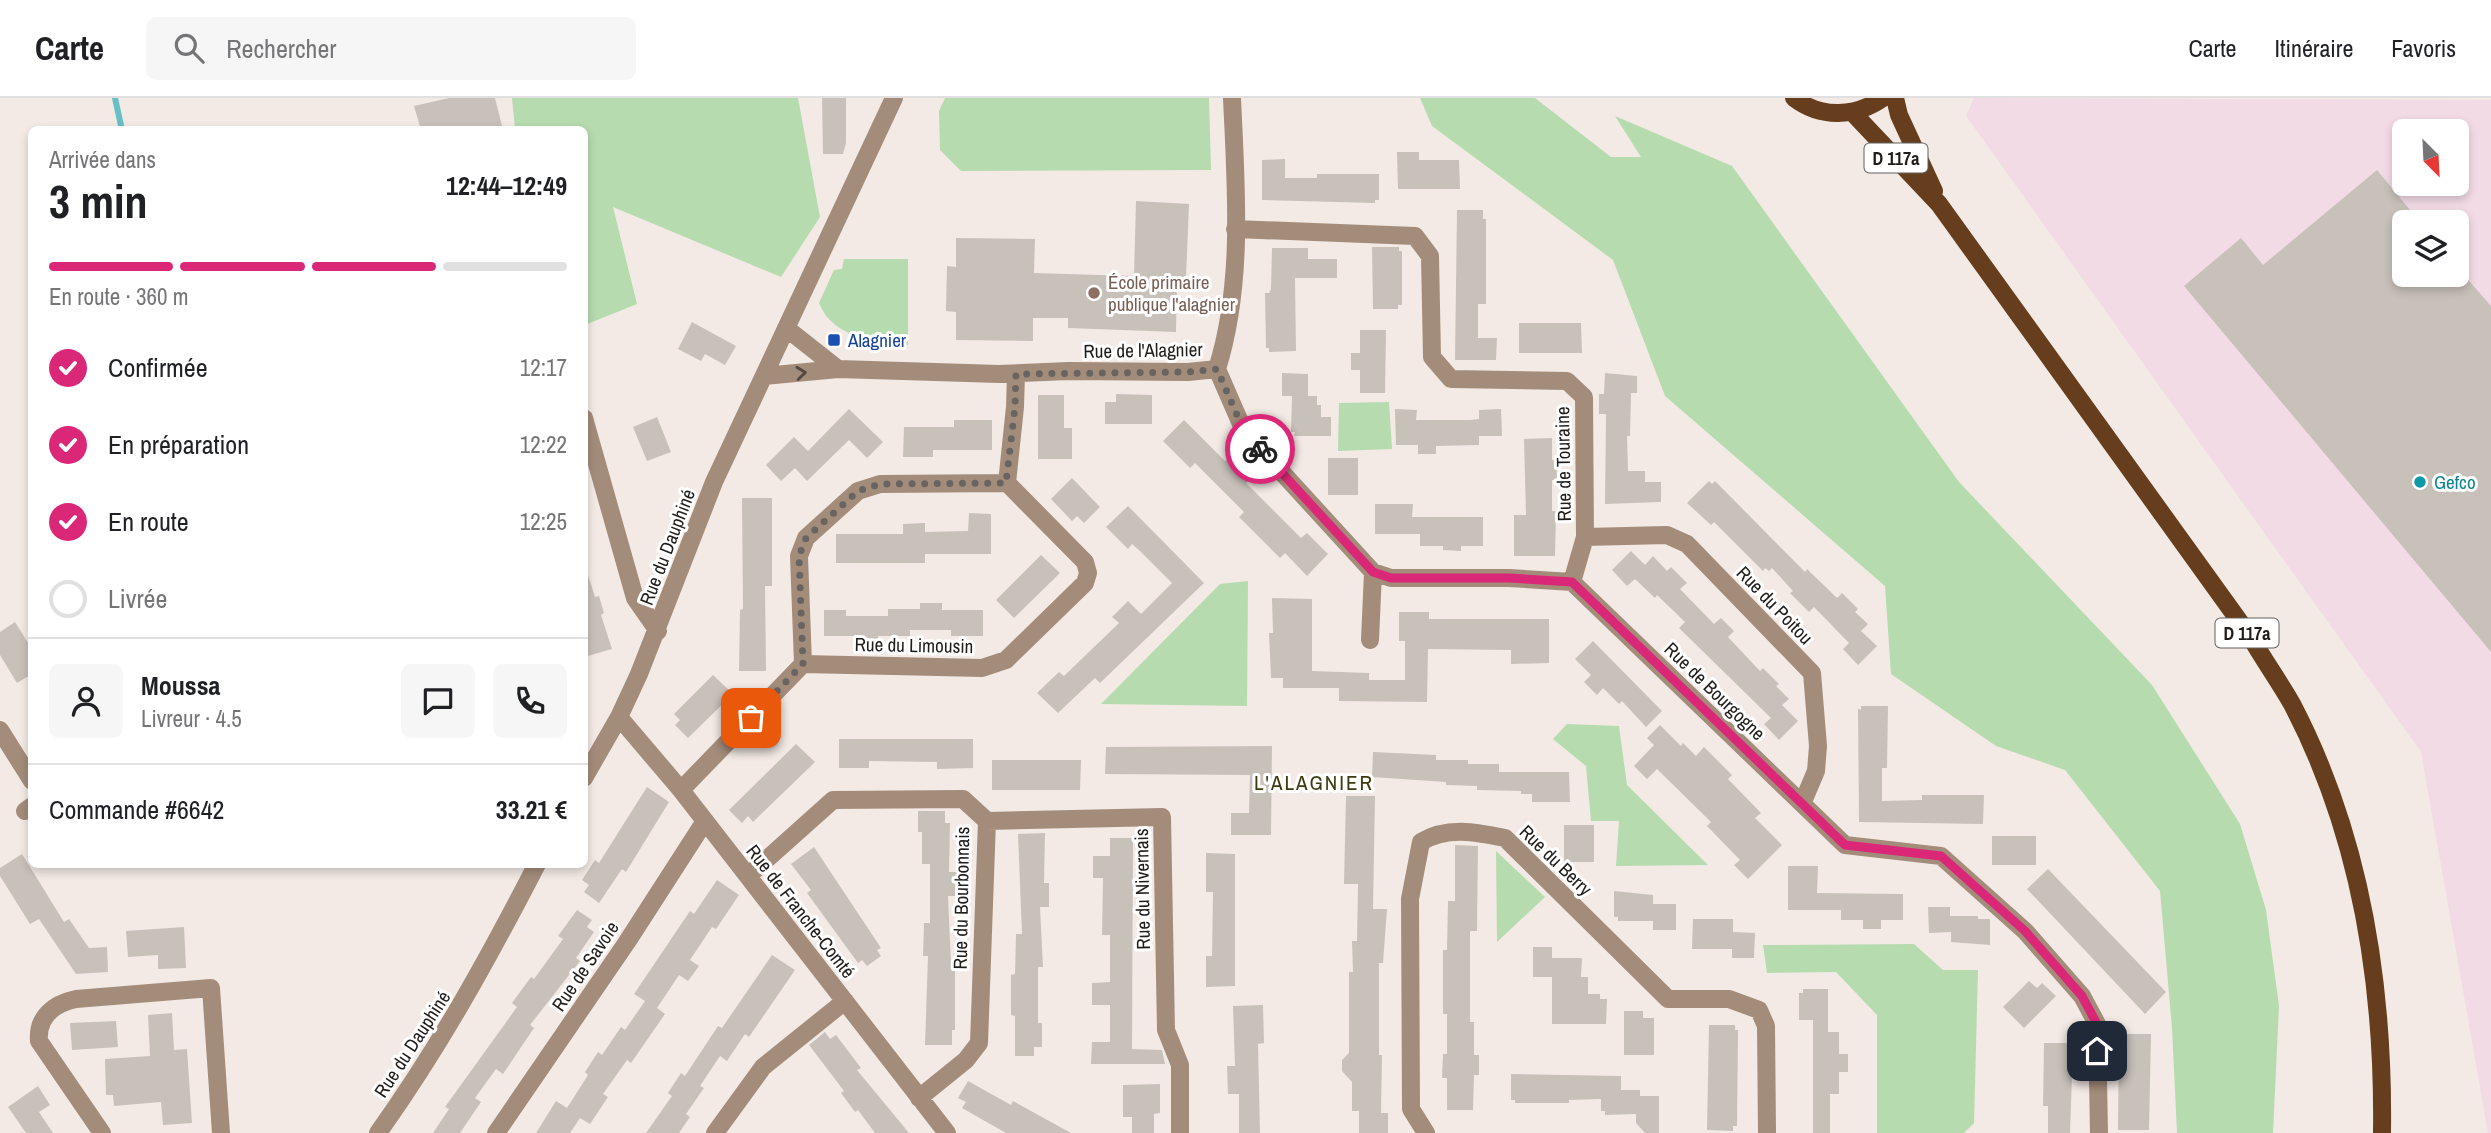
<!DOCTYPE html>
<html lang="fr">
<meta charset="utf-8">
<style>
:root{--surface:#fff;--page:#f6f6f6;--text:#202124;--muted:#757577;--line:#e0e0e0;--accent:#db2777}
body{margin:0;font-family:"Archivo Narrow",sans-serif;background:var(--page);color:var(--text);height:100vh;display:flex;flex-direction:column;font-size:26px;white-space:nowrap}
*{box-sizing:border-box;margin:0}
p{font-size:23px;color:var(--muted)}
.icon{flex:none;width:38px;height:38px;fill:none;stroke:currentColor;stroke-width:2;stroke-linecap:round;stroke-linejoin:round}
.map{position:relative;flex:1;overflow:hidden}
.details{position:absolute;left:28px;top:28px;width:560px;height:742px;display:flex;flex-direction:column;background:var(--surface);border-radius:10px;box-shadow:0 4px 10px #0003}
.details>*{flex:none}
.needle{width:46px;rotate:156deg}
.fabs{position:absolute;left:2392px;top:21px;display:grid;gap:14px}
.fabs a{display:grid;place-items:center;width:77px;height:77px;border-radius:10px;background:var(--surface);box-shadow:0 4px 10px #0003;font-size:35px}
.pin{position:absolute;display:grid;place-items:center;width:60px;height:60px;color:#fff;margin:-30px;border-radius:14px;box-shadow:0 4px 10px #0006}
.courier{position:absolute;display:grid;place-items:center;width:70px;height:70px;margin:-35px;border:5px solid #db2777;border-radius:50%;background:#fff;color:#222;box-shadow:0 2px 9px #0007}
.headline em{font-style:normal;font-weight:700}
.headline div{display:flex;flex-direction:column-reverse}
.headline{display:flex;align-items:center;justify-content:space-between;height:119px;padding:0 21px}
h1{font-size:46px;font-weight:700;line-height:52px}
.bar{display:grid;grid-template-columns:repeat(4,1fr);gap:10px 7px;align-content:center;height:84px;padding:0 21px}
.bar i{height:9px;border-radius:5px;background:var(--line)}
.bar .on{background:var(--accent)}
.bar p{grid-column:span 4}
.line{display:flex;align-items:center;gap:18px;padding:0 21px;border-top:2px solid var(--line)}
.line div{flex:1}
.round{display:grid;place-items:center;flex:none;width:74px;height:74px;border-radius:10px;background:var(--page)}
ol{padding:0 21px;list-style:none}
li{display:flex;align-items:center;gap:21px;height:77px}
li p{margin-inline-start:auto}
li .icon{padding:7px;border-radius:50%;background:var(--accent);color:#fff;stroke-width:4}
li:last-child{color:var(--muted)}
li i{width:38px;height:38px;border:4px solid var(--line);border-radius:50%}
header{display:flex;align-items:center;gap:42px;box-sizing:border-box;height:98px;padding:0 35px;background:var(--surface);border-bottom:2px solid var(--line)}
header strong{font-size:33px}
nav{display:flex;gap:38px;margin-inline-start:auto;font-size:24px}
.search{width:490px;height:63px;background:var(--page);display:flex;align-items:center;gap:18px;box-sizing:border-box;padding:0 24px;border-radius:10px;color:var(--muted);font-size:26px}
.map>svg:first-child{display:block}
.industrial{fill:#f3dbe6;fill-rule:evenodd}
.green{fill:#b6dbaf}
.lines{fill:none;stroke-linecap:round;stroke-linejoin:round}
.stream{stroke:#67c0c5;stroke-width:6}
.building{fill:#c8c1ba}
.minor{stroke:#a48c7b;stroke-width:18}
.primary{stroke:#663e1d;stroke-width:18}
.oneway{stroke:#544941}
.done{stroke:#696461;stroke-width:7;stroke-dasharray:0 12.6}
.route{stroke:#db2777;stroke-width:9}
.education-dot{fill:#8d6e63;stroke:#fff;stroke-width:2.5}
.transit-dot{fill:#1a4fb4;stroke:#fff;stroke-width:2.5}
.culture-dot{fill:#0f9aa8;stroke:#fff;stroke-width:2.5}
.labels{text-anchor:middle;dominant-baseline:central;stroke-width:6;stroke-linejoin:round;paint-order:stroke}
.shield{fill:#fff;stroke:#62605f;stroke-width:2}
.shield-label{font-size:18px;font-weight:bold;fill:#1f1c1a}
.education-label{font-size:19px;fill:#785e54;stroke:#fff;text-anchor:start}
.transit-label{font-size:19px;fill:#164399;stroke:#fff;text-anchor:start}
.street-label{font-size:19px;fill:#1f1c1a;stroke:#fff}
.culture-label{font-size:19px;fill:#0d838f;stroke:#fff;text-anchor:start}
.neighbourhood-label{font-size:21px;letter-spacing:2px;fill:#3e3a10;stroke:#fff}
</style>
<header>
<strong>Carte</strong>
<div class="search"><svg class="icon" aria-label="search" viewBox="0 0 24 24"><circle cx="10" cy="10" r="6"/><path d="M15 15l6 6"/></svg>Rechercher</div>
<nav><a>Carte</a><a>Itinéraire</a><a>Favoris</a></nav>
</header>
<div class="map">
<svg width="2491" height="1035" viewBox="0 0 2491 1035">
<rect width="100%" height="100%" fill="#f3eae5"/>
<path class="industrial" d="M1974 0 2491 2V1035H2488L2421 654 1966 18ZM2404 33H2457V86H2404ZM2404 124H2457V177H2404Z"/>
<path class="green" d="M512 0H798L820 119 781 179 613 109 637 206 585 227 584 32 515 31Z
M945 0H1209L1211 72 961 73 940 52 939 13Z
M1420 0H1535L1611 59H1641L1615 18 1732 68 1959 384 2152 587 2240 726 2266 812 2279 908 2273 1035H2177L2172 930 2160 793 2065 672 1996 648 1891 576 1885 488 1665 298 1613 162 1432 28Z
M844 161H908V247C875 242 833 241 819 205L834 172 842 171Z
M1389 304 1392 351 1338 353 1339 305Z
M1248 483 1247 608 1101 606 1220 486Z
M1567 626 1619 628 1627 687 1708 767 1616 768 1619 723H1591L1586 668 1553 641Z
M1496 753 1545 799 1497 844Z
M1914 846 1943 872H1978L1974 1025 1964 1035H1877V917L1836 874 1767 875 1763 847Z"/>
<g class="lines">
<path class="stream" d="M115 0 122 32"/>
</g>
<path class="building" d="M449 0H495L503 32H421L414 8Z
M822 0H846V45L843 56H823Z
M1397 54H1419V62H1459L1460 91H1398Z
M1285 61V80H1317V76H1379V102H1375V105L1262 102V62Z
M2377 72 2420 124H2404V177H2464L2491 208V554L2184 188 2241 140 2263 167Z
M1136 103 1189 106 1186 180H1177L1176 234 1068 230V220H1033V243L956 242V214L946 213 947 168 956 169V140L1035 141 1034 175 1134 178Z
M1457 112H1483V121H1486V206H1478V240H1497L1496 262H1455Z
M1372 149H1399V153H1402V207H1398V211H1373Z
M1272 150H1308V161H1337V180H1295L1296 253 1269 254V250H1266L1265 195H1269L1271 191Z
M692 224 736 248 725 267 705 256 701 263 678 251Z
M1519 225H1581L1582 255H1519Z
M1360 232H1386L1385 295H1360V272H1351V255H1360Z
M1282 275 1308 276V298H1317V307H1321V319H1331V338H1294L1295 334H1291L1292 298H1282Z
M1605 275 1637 278V295H1631L1630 338H1627L1628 373H1645V384H1661V404L1605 406 1606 316H1599V296H1604Z
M1116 296 1152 297V326H1105V304H1116Z
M1038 297H1064V330H1072V361H1038Z
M849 311 883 344 867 360 849 342 807 383 795 370 781 383 766 367 794 339 808 353Z
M1395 311 1417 312 1416 322H1470L1479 321V312L1501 311 1502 338H1479V347L1436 348V356H1418V347H1396Z
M657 319 671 354 647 363 633 329Z
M954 322H992V352H933V359H903L904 329H954Z
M1184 322 1225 363 1230 359 1252 380 1246 385 1301 440 1307 435 1328 456 1307 478 1285 455 1280 460 1239 419 1244 414 1195 365 1190 370 1163 343Z
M1552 340V362H1556L1557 382H1552V413H1556L1555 458H1514V417H1526L1524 341Z
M1328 360H1358V397H1328Z
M1072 380 1100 409 1084 425 1077 418 1072 423 1051 401Z
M1709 383 1712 386 1715 383 1805 474 1807 471 1837 500 1842 495 1858 511 1855 514 1868 526 1861 533 1877 548 1858 567 1843 551 1849 545 1814 509 1809 514 1790 495 1793 493 1772 470 1769 473 1765 470 1763 473 1714 424 1711 427 1687 405Z
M742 400H772V488H765L766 573H739L740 512 743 511Z
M1375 406H1413L1412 419H1483V448H1461V453L1443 452V448H1420V436H1375Z
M1128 408 1204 485 1100 585 1095 580 1058 615 1037 595 1059 574 1064 578 1119 525 1112 519 1128 503 1141 516 1172 485 1140 453 1132 446 1128 451 1106 429Z
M969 415 991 416V456H925V465H836V436H903V426L925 425V434L968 433Z
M1631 453 1645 467 1653 458 1667 473 1671 469 1687 485 1680 491 1714 526 1721 520 1734 533 1728 539 1760 573 1763 570 1779 586 1776 588 1789 601 1782 607 1798 623 1779 642 1764 626 1771 620 1679 530 1685 524 1657 497 1655 500 1635 481 1627 488 1612 472Z
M1041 457 1060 475 1014 520 996 502Z
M584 477H588L595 499 599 498 604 515 601 517 612 551 584 559Z
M1272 500 1312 501V573L1369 575V582H1405V543H1399V514H1429V521H1549V565L1511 566V552L1428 551 1427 604 1339 603V590H1283V580H1271L1269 535H1273Z
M920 505H942V512H983V538H951V532H910V538H878V544H855V538H824V512H846V518H888V511H920Z
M15 524 32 551V576L17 585 0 557V534Z
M1593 543 1662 613 1646 629 1622 603 1619 606 1603 590 1597 597 1584 584 1591 577 1575 561Z
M713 577 733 596 688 640 675 627 680 622 674 616Z
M1861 608H1888L1887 670H1882V703L1922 702V697H1984L1983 726 1859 724 1858 611 1861 612Z
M1660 627 1681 648 1683 645 1696 658 1704 649 1732 677 1728 681 1761 715 1755 720 1782 747 1748 781 1734 767 1740 762 1707 728 1711 724 1657 671 1647 681 1634 668 1654 647 1647 640Z
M839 641H973V670L937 671V664L869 663V670H839Z
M796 646 815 664 753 724 748 718 742 725 729 712Z
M1272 648 1271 737H1231V715H1249L1250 677 1105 676 1106 649Z
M1373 654 1436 657V662H1468V666H1499V674H1569L1570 704H1532V696H1521V693L1477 692V688L1446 687V684L1372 679Z
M992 662H1081L1080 692H992Z
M647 689 669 704 626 774 622 771 599 805 584 794 589 787 582 782 595 762 599 765Z
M1346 698H1375L1373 811H1387L1383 865H1379V957H1382L1381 1015H1388V1035H1359V1013H1352V984L1342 973V962L1349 955V874H1353L1352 843H1357L1358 786H1344Z
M918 713H945V725H950L949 774H957V798H948L951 866H955V932H952V947H925L928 858H923L924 825H930V766H922V734H918Z
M1564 727H1594V764H1564Z
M1045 735 1044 785H1049V809H1040L1043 869H1038V925H1042V949H1034V958H1015V918L1011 917V877L1015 876 1016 836H1022L1018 736Z
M1992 738H2036V767H1992Z
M1110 740H1133L1132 951 1162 952 1165 966H1091L1092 944H1110V907H1092V885L1110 884V837H1102L1103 780H1093V758H1110Z
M1455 747 1478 748 1477 833H1470V924H1474V957H1479V977H1474L1473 1012H1447V980H1442L1443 956H1447V916H1443V852H1447L1448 803H1455Z
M814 749 881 850 877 852 881 858 867 868 862 862 858 865 807 795 811 792 791 766Z
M1206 755 1235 756V888L1206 889V858H1212L1213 794H1206Z
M22 756 64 824 69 821 89 850 107 849 108 874 76 876 39 821 30 826 0 778V770Z
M1788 768H1818L1817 795 1903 796V822H1881V831H1863V822H1841V812H1788Z
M2048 771 2166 894 2145 916 2027 791Z
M717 782 739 797 716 831 712 829 690 862 699 868 688 883 679 877 657 910 665 916 631 965 627 962 603 996 608 999 590 1026 580 1020 570 1035H536L556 1003 567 1010 588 977 585 974 598 954 602 957 621 929 625 932 645 903 634 896 690 813 694 816Z
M1614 793 1653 797V806H1676V832H1653V823H1618V819H1614Z
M1928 809H1950V818H1978V821H1990V847L1951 844V834L1929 835Z
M577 812 592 822 587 829 594 834 576 860 580 863 530 927 534 930 503 976 496 971 475 1000 481 1004 460 1035H433L449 1011 445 1009 517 909 512 905 531 879 534 881 563 841 558 838Z
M1693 821H1733V834L1755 835 1754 860H1732V851H1692Z
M184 829 186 870 158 871V857L128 859 126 833Z
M1533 849H1552V860H1582L1581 879H1588V896H1600V901H1607L1606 926H1552V879H1533Z
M772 857 795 872 749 939 745 936 727 963 720 958 700 988 704 990 686 1016 690 1019 679 1035H646L672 998 668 995 681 975 685 978 718 928 722 930Z
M2029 883 2037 890 2042 885 2056 898 2024 930 2003 909Z
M1803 891H1828V934H1839V956H1848V974H1839V996H1830V1035H1813V922H1799V895H1803Z
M1263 907 1264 945 1258 946 1260 1035H1239V996H1228L1227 968H1235L1233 908Z
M1624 913H1643V920H1654V957H1624Z
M172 915 174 952 187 951 192 1025 163 1027 161 1004 114 1008 113 997H106L105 961 150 958 148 917Z
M116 923 118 949 72 952 70 925Z
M1709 927H1735V932H1738L1737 1028H1733V1033L1707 1032Z
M825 934 830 941 836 937 861 970 857 972 909 1035H875L858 1012 855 1014 841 995 844 993 809 947Z
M2119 936H2151L2149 1032H2118Z
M2044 945H2070V949H2073L2070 1035H2048V1008H2043Z
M1511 976 1621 978V992H1640V998H1659V1035H1645L1636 1025V1016L1605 1017V1013H1601V1001L1569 1002V1005H1515V1002H1511Z
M968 983 1011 1007 1013 1003 1071 1035H1006L962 1010 966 1004 958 1000Z
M1160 986V1015L1154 1016V1035H1132V1019H1123V987Z
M38 988 50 1007 39 1014 53 1035H26L8 1009Z"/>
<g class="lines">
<path class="minor" d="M1235 131 1415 138 1430 158 1432 259 1451 281 1567 283 1584 299 1585 439 1572 484
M786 230 838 271
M1217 271 1244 333 1373 474 1391 480H1509L1572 484 1845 747 1941 758 2025 833 2082 898 2097 926 2099 1035
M764 278 838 271 999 276 1068 273 1188 274 1217 271C1244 185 1236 90 1232 0
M584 320 635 500 658 533
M1585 439 1667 437 1687 446 1812 575 1818 648 1816 673 1802 706
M1370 542 1373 474
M803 566 982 570 1006 562 1085 485 1088 475 1085 464 1007 385 1015 309 1016 276
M619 619 681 692 947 1035
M0 632 32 683
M584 680 619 619 639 576 714 384 894 0
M681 692 803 566 799 458 806 440 858 393 880 386 1007 385
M25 713 32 708
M987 723 1162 719 1166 932 1180 967V1035
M748 778 833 702 963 701 987 723 979 945 966 962 919 1000
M102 1035 39 943C37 919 53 906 76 901L211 890 221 1035
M378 1035C440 948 488 861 537 766
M496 1035 627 844 705 723
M715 1035 763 969 845 903
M1426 1035 1411 1011 1410 801 1421 744C1447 728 1476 734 1505 740L1668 901H1729L1759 912 1766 928 1767 1035"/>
<path class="primary" d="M1794 0C1821 21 1856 19 1883 0
M1895 0 1899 17 1934 93
M1853 15 1939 106 2250 538C2263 561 2279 583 2292 606 2361 738 2384 887 2382 1035"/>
</g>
<defs><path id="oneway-chevron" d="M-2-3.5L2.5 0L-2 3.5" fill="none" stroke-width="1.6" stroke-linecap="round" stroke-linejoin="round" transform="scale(1.75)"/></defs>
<use class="oneway" href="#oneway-chevron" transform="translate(801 275) rotate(-6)"/>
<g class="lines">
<path class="done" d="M751 620 803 566 799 458 806 440 858 393 880 386 1006 385 1015 309 1016 276 1188 274 1217 271 1244 333 1260 351"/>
<path class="route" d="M1260 351 1373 474 1391 480H1509L1572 484 1845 747 1941 758 2025 833 2082 898 2097 926V953"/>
</g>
<circle class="education-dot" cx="1094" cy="195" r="7"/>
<rect class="transit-dot" x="827" y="235" width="14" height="14" rx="3.5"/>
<circle class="culture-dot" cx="2420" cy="384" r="7"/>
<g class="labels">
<g class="shield">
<rect x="1864.5" y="45.5" width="63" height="29" rx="5"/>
<rect x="2215.5" y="520.5" width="63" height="29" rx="5"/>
</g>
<g class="shield-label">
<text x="1896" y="60">D 117a</text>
<text x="2247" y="535">D 117a</text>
</g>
<g class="education-label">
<text x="1108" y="184">École primaire<tspan x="1108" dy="22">publique l'alagnier</tspan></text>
</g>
<g class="transit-label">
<text x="848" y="242">Alagnier</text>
</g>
<g class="street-label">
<text transform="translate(1143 252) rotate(-1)">Rue de l'Alagnier</text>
<text transform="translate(1563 366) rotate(-91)">Rue de Touraine</text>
<text transform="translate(667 449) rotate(-69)">Rue du Dauphiné</text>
<text transform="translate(1775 507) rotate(46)">Rue du Poitou</text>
<text transform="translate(914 547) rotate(1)">Rue du Limousin</text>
<text transform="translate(1715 593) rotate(44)">Rue de Bourgogne</text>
<text transform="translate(1556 762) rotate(44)">Rue du Berry</text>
<text transform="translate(1142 791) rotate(-91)">Rue du Nivernais</text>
<text transform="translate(961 800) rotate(-89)">Rue du Bourbonnais</text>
<text transform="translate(801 813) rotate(52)">Rue de Franche-Comté</text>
<text transform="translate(585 868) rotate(-56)">Rue de Savoie</text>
<text transform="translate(412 946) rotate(-57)">Rue du Dauphiné</text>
</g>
<g class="culture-label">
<text x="2434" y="384">Gefco</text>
</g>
<g class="neighbourhood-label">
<text x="1314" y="684">L'ALAGNIER</text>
</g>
</g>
</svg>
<div class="fabs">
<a><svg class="needle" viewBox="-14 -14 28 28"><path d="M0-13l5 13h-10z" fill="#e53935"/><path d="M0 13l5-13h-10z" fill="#757577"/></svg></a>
<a><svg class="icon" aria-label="layers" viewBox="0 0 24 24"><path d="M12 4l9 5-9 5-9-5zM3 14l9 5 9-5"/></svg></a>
</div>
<div class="pin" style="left:751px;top:620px;background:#ea580c"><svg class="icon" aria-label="bag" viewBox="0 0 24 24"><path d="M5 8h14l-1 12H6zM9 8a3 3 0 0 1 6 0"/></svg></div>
<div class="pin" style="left:2097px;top:953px;background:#1f2937"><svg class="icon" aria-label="home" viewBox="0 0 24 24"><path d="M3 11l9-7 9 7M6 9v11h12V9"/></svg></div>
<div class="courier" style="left:1260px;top:351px"><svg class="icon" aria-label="bike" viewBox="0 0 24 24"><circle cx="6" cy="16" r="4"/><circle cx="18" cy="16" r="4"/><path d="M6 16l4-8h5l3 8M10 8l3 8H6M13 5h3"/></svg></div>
<section class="details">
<div class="headline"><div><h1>3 min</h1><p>Arrivée dans</p></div><em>12:44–12:49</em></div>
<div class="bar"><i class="on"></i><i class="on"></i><i class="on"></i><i></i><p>En route · 360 m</p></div>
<ol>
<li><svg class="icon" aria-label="check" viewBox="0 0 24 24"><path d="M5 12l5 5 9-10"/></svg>Confirmée<p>12:17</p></li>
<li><svg class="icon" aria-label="check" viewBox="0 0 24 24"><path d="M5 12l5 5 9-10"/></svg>En préparation<p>12:22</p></li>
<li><svg class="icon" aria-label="check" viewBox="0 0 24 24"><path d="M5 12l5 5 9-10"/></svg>En route<p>12:25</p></li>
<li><i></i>Livrée</li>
</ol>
<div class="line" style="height:126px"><a class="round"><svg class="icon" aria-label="person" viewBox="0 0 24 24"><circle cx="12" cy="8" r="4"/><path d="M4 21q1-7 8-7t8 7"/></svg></a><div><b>Moussa</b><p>Livreur · 4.5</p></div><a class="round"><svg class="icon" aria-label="chat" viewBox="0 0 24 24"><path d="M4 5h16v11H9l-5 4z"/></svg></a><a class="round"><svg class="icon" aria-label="phone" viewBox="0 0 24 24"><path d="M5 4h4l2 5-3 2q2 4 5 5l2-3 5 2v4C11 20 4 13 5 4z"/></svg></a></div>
<div class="line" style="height:91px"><div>Commande #6642</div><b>33.21 €</b></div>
</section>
</div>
